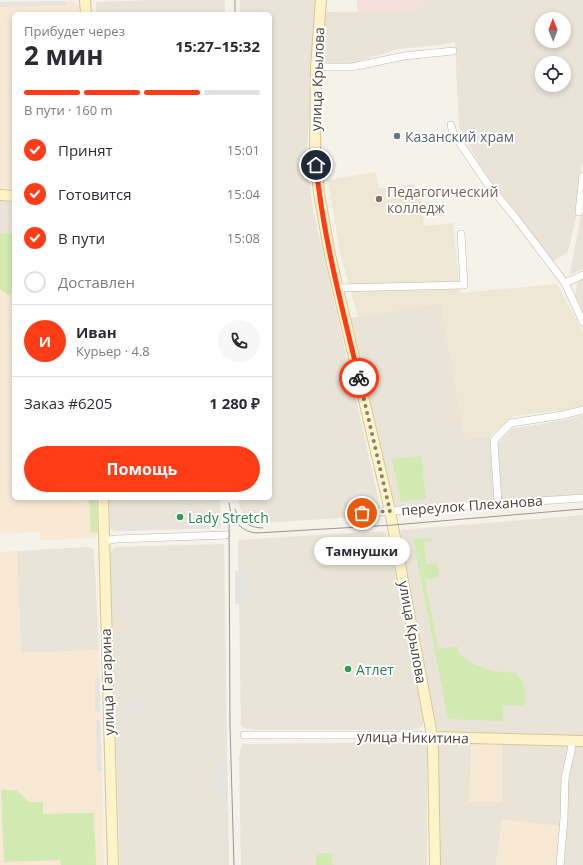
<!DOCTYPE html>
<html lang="ru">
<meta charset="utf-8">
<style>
:root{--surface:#fff;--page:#f7f7f7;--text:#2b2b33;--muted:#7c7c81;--line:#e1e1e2;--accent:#ff3c16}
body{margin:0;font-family:"Open Sans",sans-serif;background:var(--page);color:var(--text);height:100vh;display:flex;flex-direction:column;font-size:15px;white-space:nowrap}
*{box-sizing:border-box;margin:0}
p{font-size:13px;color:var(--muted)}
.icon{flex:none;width:22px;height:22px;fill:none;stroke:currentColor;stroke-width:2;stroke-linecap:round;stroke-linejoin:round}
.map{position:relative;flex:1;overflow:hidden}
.details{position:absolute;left:12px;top:12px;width:260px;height:488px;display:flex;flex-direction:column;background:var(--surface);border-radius:6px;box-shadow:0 2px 6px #0003}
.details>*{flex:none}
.needle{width:26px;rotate:359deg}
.controls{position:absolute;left:535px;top:12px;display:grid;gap:8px}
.controls a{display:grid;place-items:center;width:36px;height:36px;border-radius:50%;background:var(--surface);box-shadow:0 2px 6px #0003;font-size:20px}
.pin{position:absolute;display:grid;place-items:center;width:34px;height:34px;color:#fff;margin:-17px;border:2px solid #fff;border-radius:50%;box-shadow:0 1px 4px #0007}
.courier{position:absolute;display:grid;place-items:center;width:40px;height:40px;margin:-20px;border:3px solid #ff3c16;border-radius:50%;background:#fff;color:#222;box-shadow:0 1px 5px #0007}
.bubble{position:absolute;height:28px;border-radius:14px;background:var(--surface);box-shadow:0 2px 6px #0003;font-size:13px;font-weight:700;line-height:28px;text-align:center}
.head em{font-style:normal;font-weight:700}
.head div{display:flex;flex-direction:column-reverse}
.head{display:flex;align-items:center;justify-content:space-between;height:68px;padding:0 12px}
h1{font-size:26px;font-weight:700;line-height:30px}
.bar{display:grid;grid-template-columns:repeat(4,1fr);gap:6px 4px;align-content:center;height:48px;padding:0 12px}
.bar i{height:5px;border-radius:3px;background:var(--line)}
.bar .on{background:var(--accent)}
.bar p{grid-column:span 4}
.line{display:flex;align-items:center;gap:10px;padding:0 12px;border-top:1px solid var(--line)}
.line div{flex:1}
.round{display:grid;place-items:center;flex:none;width:42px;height:42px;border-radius:21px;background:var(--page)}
ol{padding:0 12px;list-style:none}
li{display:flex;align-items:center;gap:12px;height:44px}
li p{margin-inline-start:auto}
li .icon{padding:4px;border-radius:50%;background:var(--accent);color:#fff;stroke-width:4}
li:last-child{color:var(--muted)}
li i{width:22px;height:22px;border:2px solid var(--line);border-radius:50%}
.cta{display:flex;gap:8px;margin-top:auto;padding:8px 12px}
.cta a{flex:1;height:46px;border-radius:24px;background:var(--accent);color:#fff;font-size:16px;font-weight:700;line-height:46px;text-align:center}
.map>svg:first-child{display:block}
.residential{fill:#e9e4d7;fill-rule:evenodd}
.commercial{fill:#f7e9d4}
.education{fill:#eee7d3}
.medical{fill:#f6e0dd}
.green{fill:#d0eab1}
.parking{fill:#e6e4e1}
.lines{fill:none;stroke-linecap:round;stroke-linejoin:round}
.street-casing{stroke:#c1baab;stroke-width:8}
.secondary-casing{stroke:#d6c698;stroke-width:12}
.street{stroke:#fff;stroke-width:7}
.secondary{stroke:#fff3c9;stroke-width:10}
.tram{stroke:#989898;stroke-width:1}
.done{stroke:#858075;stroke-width:4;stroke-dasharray:0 7.2}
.route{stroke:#ff3c16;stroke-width:5}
.worship-dot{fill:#6b7280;stroke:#fff;stroke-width:1.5}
.education-dot{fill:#8d6e63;stroke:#fff;stroke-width:1.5}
.leisure-dot{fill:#2e9e5b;stroke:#fff;stroke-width:1.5}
.labels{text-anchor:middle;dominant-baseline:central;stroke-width:4;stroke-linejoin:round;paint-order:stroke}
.street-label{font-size:14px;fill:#494237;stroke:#fff}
.worship-label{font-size:14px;fill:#5b616d;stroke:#fff;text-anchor:start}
.education-label{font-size:14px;fill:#785e54;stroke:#fff;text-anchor:start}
.leisure-label{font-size:14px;fill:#27864d;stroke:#fff;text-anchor:start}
</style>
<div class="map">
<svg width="583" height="865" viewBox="0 0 583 865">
<rect width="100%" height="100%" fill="#f5f2e9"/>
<path class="residential" d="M152 0H225V14H96V2Z
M240 0H316L307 151 309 180 312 204 382 515 266 523H255L250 522 247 519 240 509 238 498H270V14H240Z
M425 0H583V163L581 167 577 213 568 252 552 262 489 181 459 128 455 42 441 45 398 49 350 64 321 65 325 12 414 11ZM542 19H564V41H542ZM542 63H564V85H542Z
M0 201 14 202V285L0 251Z
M583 205V269L571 274 570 273Z
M583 279V315L575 299 577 283Z
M441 303 465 439 490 436 494 500 397 507 394 505 351 318Z
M583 415V494L501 500 498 443 512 429 565 420Z
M109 498H220L221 528 113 531 110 526Z
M583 515V738L442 733 438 730 436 727 400 530Z
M382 531 386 533 402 604 423 720V724L421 727 414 730H253L244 728 241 725 238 540Z
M224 544 229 865H120L110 553 114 548 117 547Z
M88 547 93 549 94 553 99 650 21 653 17 551Z
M422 742 426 745 427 748V865H241L239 757 242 744Z
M443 742H471L502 802V743L583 745V865H555L559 826 502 820 496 865H441L439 747Z"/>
<path class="commercial" d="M73 1 77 3 79 7V14H14V189H0V2Z
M0 251 14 285V498H96L98 532 94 538 45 540 40 539 39 532 0 534Z
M17 551 21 653 99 650 104 865H0V552Z
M471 742 502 743V802H469Z
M502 819 559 826 555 865H496Z"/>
<path class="education" d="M376 172 379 189 414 184 415 192 420 191 424 226 453 223 460 293 557 284 583 333V406L563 410 514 416 490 436 465 439 441 303 358 317 340 253 328 180Z"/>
<path class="medical" d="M357 0H425L414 11 357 13Z"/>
<path class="green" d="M0 233 14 234V286L10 296 0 289Z
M421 456 426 499 401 501 392 459Z
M89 498H96L98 532 91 533Z
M431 538 432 541 424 542 426 564 437 563 439 577 425 580 438 649 457 646 460 655 473 664 492 671 515 673 523 682 525 693V706L503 705 502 721 448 719 413 539Z
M1 790H16L29 802H43V814L94 813 96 865H61L60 860 4 862Z
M320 853H332L333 865H316V857Z"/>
<path class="parking" d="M65 1 66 5 0 7V2Z
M221 523V528L122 531 121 526Z
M235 571H250L251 588H245V604H235Z
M95 678H100V712H95Z
M126 701H144L145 713 126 714Z
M96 720H100L102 771H97Z
M217 764H225L226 795 218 796Z"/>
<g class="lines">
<defs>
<path id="street" d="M316 67H352L404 56 453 51
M451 125 453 133 487 183 515 217 565 283 583 322
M579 212 583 176
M565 283 583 275
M338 288 464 285 461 234
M498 504 494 440 511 423 563 415 583 410
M362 513 583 498
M104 541 116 539 226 535
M244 735H416L432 737
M560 865 564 818 565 778 571 751 572 740"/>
<path id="secondary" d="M85 0 86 14
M321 0 316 67 315 150 319 193 330 255 390 511 431 730 433 750 435 865
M0 195 14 196
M103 498 113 865
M432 737 583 741"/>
</defs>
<use href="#street" class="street-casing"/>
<use href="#secondary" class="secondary-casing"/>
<use href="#street" class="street"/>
<use href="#secondary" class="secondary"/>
<path class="tram" d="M235 0V14
M229 503C231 519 240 531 256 533L393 525 583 509
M235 509C239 522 251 528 263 528
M229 513 230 726 234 865"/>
</g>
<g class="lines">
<path class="done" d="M359 378 390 511 362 513"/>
<path class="route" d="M316 165C323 237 342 307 359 378"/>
</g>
<circle class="worship-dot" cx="397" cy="136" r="4"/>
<circle class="education-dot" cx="379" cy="199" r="4"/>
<g class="leisure-dot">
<circle cx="180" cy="517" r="4"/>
<circle cx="348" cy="669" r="4"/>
</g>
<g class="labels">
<g class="street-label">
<text transform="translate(317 79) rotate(-88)">улица Крылова</text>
<text transform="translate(472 505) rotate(-4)">переулок Плеханова</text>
<text transform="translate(413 632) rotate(80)">улица Крылова</text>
<text transform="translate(107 682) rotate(-92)">улица Гагарина</text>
<text transform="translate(413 737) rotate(1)">улица Никитина</text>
</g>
<g class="worship-label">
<text x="405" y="136">Казанский храм</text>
</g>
<g class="education-label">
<text x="387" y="191">Педагогический<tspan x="387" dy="16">колледж</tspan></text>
</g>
<g class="leisure-label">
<text x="188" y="517">Lady Stretch</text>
<text x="356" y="669">Атлет</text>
</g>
</g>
</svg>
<div class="controls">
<a><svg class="needle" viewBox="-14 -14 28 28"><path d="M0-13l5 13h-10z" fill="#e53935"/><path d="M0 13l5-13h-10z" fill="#7c7c81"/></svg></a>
<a><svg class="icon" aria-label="locate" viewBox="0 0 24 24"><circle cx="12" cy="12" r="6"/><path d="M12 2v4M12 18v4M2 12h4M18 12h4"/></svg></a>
</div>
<div class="pin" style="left:362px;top:513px;background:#ea580c"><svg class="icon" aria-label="bag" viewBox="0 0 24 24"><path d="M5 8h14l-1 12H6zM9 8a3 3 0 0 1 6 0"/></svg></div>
<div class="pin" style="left:316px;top:165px;background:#1f2937"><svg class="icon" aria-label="home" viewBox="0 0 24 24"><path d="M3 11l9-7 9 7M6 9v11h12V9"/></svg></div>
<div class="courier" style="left:359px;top:378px"><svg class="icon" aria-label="bike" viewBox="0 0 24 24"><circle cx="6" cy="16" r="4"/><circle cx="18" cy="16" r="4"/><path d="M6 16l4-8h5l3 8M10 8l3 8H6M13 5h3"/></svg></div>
<div class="bubble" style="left:314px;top:537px;width:96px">Тамнушки</div>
<section class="details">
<div class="head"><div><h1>2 мин</h1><p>Прибудет через</p></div><em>15:27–15:32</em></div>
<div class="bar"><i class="on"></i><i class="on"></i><i class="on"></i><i></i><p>В пути · 160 m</p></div>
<ol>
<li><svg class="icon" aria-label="check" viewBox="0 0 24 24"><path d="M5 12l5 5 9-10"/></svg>Принят<p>15:01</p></li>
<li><svg class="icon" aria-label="check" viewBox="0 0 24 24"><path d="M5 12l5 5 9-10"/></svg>Готовится<p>15:04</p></li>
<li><svg class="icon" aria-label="check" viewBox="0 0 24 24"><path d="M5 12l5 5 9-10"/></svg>В пути<p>15:08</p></li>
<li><i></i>Доставлен</li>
</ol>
<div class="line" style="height:72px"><b class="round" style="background:var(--accent);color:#fff">И</b><div><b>Иван</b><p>Курьер · 4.8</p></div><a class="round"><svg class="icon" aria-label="phone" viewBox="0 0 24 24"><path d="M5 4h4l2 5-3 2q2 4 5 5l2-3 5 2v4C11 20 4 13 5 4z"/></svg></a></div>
<div class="line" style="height:52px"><div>Заказ #6205</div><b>1 280 ₽</b></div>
<div class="cta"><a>Помощь</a></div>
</section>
</div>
